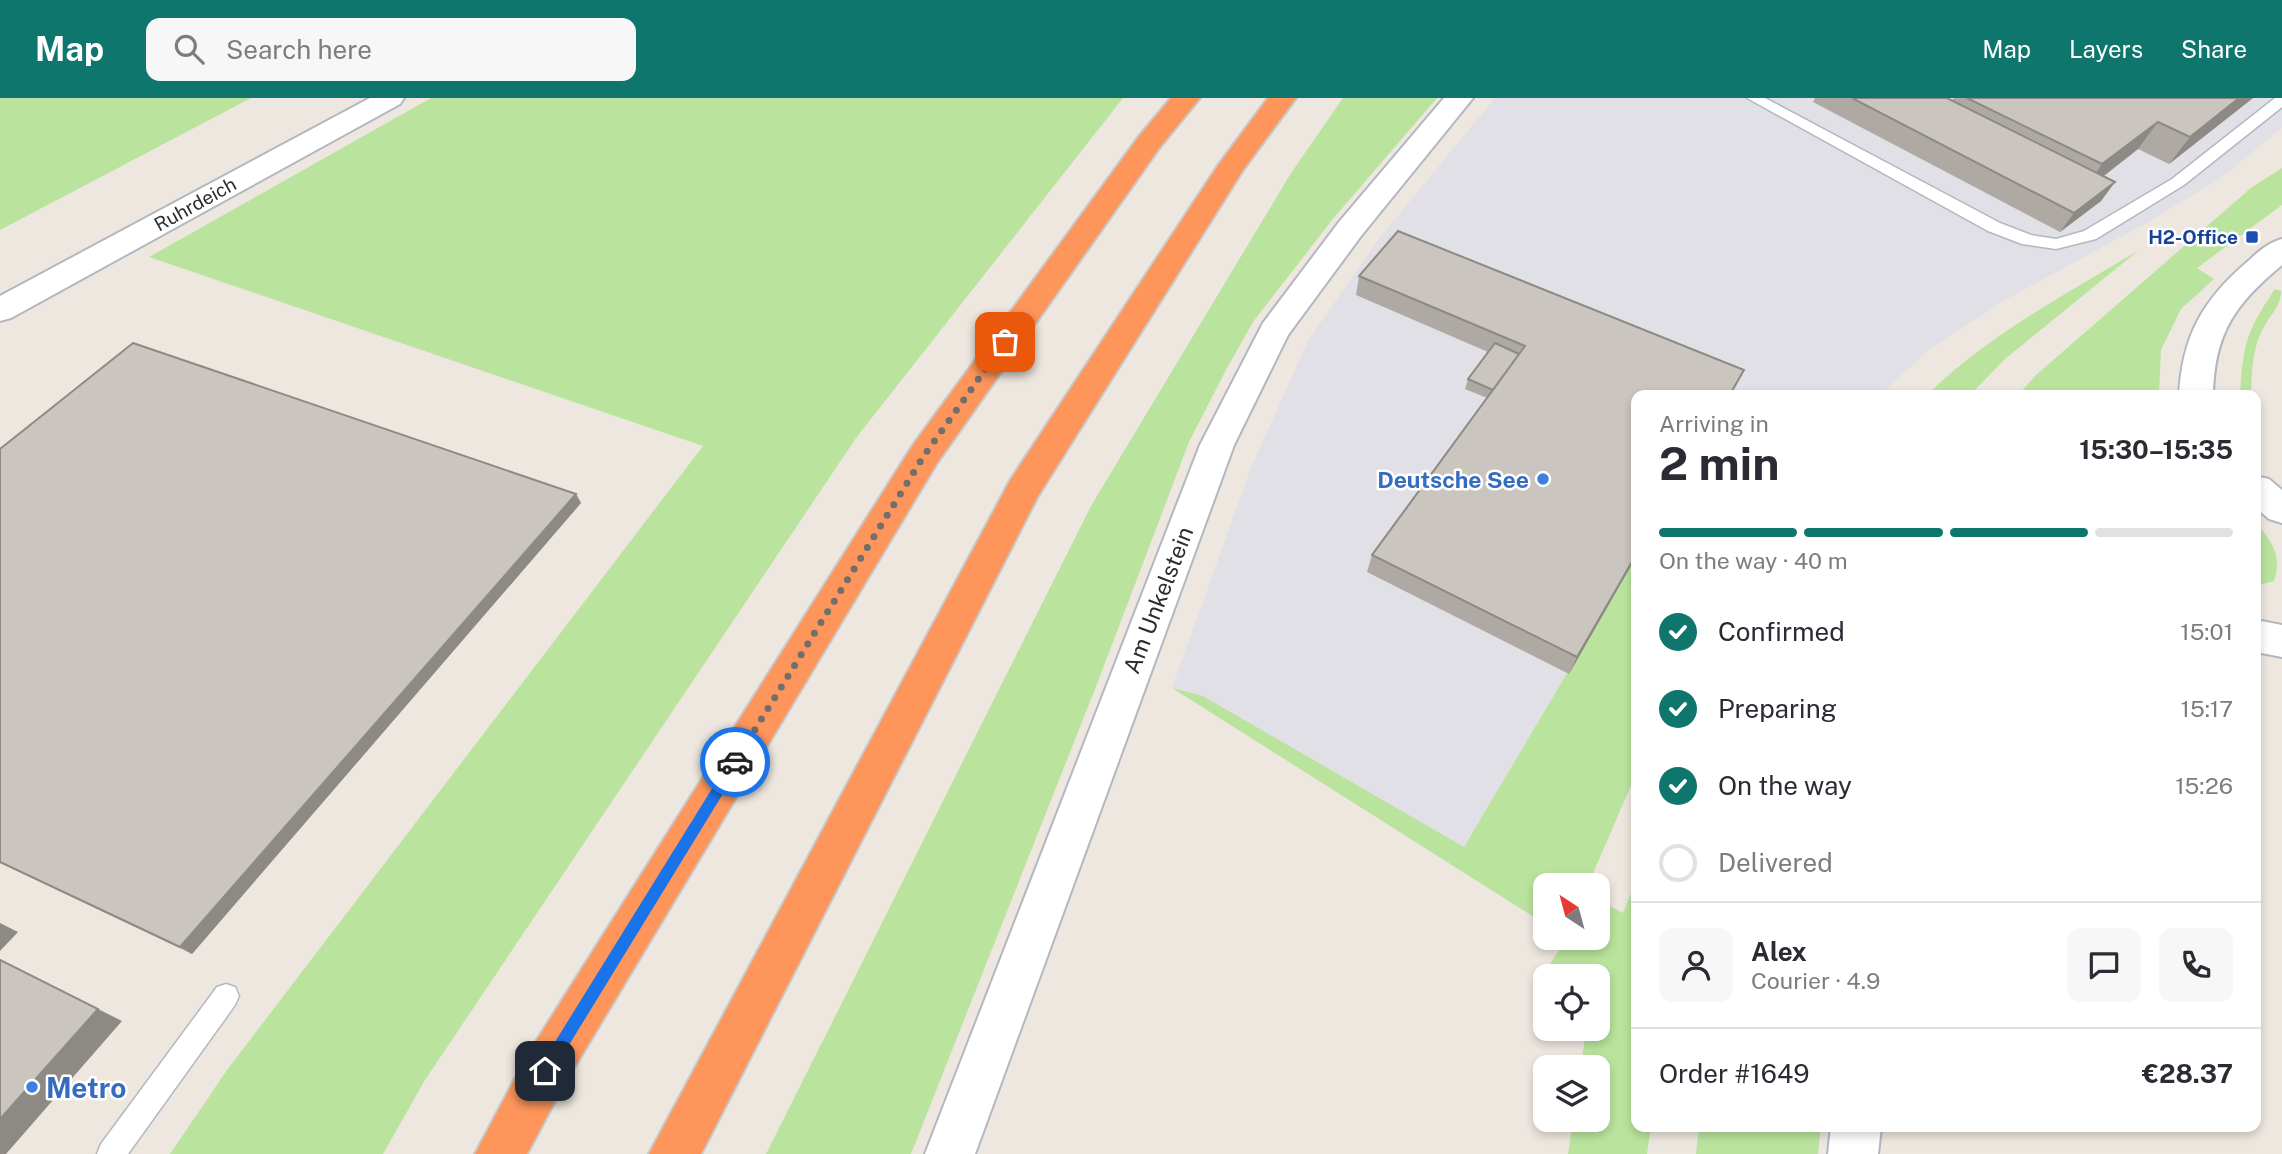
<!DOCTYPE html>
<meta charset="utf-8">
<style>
:root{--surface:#fff;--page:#f7f7f7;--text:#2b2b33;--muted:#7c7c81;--line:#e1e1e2;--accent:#0f766e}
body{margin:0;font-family:"Public Sans",sans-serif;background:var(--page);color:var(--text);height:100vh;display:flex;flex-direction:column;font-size:26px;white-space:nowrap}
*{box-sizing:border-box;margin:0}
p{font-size:23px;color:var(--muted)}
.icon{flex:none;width:38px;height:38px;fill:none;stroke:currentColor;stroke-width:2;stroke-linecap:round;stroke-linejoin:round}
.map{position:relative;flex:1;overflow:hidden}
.drawer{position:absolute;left:1631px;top:292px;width:630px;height:742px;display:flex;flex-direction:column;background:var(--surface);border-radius:14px;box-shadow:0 4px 10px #0003}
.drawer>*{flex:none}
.needle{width:46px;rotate:324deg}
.controls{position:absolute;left:1533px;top:775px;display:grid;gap:14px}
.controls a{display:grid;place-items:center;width:77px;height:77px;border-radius:14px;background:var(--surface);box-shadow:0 4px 10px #0003;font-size:35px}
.pin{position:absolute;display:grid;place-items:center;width:60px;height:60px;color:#fff;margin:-30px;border-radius:14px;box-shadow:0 4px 10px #0006}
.courier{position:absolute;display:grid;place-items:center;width:70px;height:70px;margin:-35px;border:5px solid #1a73e8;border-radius:50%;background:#fff;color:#222;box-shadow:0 2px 9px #0007}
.summary em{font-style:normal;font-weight:700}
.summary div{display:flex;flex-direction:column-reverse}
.summary{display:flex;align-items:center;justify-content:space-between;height:119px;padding:0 28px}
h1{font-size:46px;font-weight:700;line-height:52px}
.bar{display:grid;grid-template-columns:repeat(4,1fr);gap:10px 7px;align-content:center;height:84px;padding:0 28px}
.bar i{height:9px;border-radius:5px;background:var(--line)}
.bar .current{background:var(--accent)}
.bar p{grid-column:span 4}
.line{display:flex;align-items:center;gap:18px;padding:0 28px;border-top:2px solid var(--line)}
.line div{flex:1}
.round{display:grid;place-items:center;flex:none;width:74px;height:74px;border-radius:14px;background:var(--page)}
ol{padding:0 28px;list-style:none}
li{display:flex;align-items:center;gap:21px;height:77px}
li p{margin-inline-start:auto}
li .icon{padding:7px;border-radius:50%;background:var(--accent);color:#fff;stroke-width:4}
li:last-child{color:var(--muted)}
li i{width:38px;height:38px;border:4px solid var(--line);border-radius:50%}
header{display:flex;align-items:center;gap:42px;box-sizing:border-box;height:98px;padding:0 35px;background:var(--accent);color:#fff}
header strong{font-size:33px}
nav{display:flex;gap:38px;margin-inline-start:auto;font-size:24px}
.search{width:490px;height:63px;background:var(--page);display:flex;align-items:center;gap:18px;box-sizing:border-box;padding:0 24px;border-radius:14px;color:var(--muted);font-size:26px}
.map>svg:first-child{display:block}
.industrial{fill:#e1e0e7}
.green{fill:#bae49d}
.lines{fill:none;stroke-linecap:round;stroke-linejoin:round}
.service-casing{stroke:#b3b7c0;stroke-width:3}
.minor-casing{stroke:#b3b7c0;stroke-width:4}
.secondary-casing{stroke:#b3b7c0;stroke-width:4}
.motorway-casing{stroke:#c8c8c8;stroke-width:4}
.service{fill:#fff;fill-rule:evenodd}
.minor{fill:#fff;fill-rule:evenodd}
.secondary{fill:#fff;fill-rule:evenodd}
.motorway{fill:#fe965b;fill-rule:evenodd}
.wall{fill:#aea9a3}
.shaded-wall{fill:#8d8a85}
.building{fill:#cac5be;stroke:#8d8a85;stroke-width:2}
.route{fill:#1a73e8}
.done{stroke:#716e6c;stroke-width:7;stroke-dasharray:0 12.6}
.transit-dot{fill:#1a4fb4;stroke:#fff;stroke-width:2.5}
.shop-dot{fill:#3f7fe0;stroke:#fff;stroke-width:2.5}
.labels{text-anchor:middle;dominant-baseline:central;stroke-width:5;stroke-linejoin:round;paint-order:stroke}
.far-street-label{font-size:19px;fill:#2d2d2d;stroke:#fff}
.far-transit-label{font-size:19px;font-weight:bold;fill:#164399;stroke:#fff;text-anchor:end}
.shop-label{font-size:23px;font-weight:bold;fill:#366cbe;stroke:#fff;text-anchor:end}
.street-label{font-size:23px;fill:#2d2d2d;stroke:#fff}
.near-shop-label{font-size:28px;font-weight:bold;fill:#366cbe;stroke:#fff;text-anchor:start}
</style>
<header>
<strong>Map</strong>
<div class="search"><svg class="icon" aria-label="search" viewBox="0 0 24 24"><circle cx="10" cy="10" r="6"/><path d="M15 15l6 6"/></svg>Search here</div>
<nav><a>Map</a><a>Layers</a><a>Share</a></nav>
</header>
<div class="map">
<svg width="2282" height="1056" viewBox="0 0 2282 1056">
<rect width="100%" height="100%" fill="#eee7e0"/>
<path class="industrial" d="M1495 0H2282V30L2222 79 2147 125 2003 203 1930 251 1880 297 1750 298 1734 291 1730 297 1636 298V459L1464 750 1203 598 1172 590 1252 367 1308 243 1376 144Z"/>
<path class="green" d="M0 0H251L0 132Z
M431 0H1123L856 340 425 982 383 1056H170L227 972 703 348 149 159Z
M1343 0H1437L1332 122 1253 224 1226 272 1189 344 1099 581 911 1056H766L1091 408 1291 75Z
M2282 70V107L2197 170 2214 181 2181 211 2161 252 2159 297H2018L2036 277 2252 89Z
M2139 152 2005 261 1970 297H1927C1989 236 2065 197 2139 152Z
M2275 191 2281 193C2282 205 2271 217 2265 227 2252 249 2252 273 2251 297H2240C2243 246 2246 234 2275 191Z
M2256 425C2273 444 2282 458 2274 483L2256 488Z
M1636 459V676L1588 787 1545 788V826L1172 590 1203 598 1464 749Z
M1636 783V1029H1651L1647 1056H1568L1573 1022H1598V970L1581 969 1586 931H1598V878L1540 881 1567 840H1598V802L1623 815Z
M1699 1029H1821L1818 1056H1696Z"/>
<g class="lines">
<defs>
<path id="service" d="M1747 0H1765L2000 125 2031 137 2056 141 2084 133 2172 81 2275 0H2282V9L2184 87 2096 141 2056 151 2022 146 1988 133Z
M226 886 235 889 239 898 235 907 128 1056H97L101 1046 217 889Z"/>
<path id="minor" d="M1444 0H1473L1361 138 1288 237 1234 347 975 1056H925L1200 347 1263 225 1339 124Z
M2282 141V167C2235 206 2214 235 2213 298H2179C2182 239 2202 203 2246 165 2257 155 2267 145 2282 141Z
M2256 378 2269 381 2282 392V425L2269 421 2256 410Z
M2256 522 2282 527V559L2256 554Z
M1831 1029H1881L1878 1056H1828Z"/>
<path id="secondary" d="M370 0H404L400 6 11 220 0 223V198Z"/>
<path id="motorway" d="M1171 0H1200L1160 49 937 365 562 990 527 1056H475L528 956 913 347 1140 37Z
M1268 0H1296L1243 72 1038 398 701 1056H649L1011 381 1217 69Z"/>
</defs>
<use href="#service" class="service-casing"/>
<use href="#minor" class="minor-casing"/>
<use href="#secondary" class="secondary-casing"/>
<use href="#motorway" class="motorway-casing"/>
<use href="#service" class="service"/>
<use href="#minor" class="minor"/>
<use href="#secondary" class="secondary"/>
<use href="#motorway" class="motorway"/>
</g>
<path class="wall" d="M1815 0H1947L1952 2 1954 0H2253L2169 66 2138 51 2104 78 2115 84 2101 103 2060 134 1813 4Z
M1359 178 1744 272 1730 298H1636V459L1569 576 1367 474 1372 457 1487 300 1465 291 1468 281 1488 254 1356 197Z
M0 351 576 396 581 405 192 856 0 765Z"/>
<path class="shaded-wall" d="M2239 0H2253L2169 66 2190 39Z
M2158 24 2138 51 2083 94 2102 66Z
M2115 84 2101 103 2060 134 2074 115Z
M576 396 581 405 192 856 180 849Z
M1636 457V459L1569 576 1577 559Z
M0 825 18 834 0 853Z
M0 862 122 923 6 1056H0Z"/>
<path class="building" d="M1852 0H1947L2115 84 2074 115Z
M1967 0H2239L2190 39 2158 24 2102 66Z
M1398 133 1744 272 1729 298H1636V457L1577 559 1372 457 1525 248 1359 178Z
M133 245 576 396 180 849 0 764V351Z
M1495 245 1519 256 1493 292 1468 281Z
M0 862 98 911 0 1021Z"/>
<path class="route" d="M735 659 741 664 740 668 550 978H540V968L731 660Z"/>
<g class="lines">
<path class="done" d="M735 664 925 356 1005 244"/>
</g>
<rect class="transit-dot" x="2245" y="132" width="14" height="14" rx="3.5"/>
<g class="shop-dot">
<circle cx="1543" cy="381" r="7"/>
<circle cx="32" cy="989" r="7"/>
</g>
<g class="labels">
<g class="far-street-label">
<text transform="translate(195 106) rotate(-29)">Ruhrdeich</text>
</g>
<g class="far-transit-label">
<text x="2238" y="139">H2-Office</text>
</g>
<g class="shop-label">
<text x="1529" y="381">Deutsche See</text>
</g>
<g class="street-label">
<text transform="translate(1158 502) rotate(-69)">Am Unkelstein</text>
</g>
<g class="near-shop-label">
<text x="46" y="989">Metro</text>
</g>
</g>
</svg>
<div class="controls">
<a><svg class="needle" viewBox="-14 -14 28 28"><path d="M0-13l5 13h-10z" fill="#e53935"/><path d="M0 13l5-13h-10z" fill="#7c7c81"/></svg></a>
<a><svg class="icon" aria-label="locate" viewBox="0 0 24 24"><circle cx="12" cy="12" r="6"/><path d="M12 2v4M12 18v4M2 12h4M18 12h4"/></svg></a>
<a><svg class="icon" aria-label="layers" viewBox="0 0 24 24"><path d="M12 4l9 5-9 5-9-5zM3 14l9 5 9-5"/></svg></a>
</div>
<div class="pin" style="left:1005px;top:244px;background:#ea580c"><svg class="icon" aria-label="bag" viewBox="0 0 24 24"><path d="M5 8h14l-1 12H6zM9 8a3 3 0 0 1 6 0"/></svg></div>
<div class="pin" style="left:545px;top:973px;background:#1f2937"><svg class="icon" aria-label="home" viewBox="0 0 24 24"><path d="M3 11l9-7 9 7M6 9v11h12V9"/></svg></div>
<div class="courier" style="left:735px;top:664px"><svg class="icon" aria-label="car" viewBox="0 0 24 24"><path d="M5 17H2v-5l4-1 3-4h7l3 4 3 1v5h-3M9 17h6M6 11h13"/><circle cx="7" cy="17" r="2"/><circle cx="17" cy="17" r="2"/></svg></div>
<section class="drawer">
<div class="summary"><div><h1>2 min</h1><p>Arriving in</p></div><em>15:30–15:35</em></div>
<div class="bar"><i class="current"></i><i class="current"></i><i class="current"></i><i></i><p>On the way · 40 m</p></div>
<ol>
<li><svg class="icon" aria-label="check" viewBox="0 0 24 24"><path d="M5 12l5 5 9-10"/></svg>Confirmed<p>15:01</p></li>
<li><svg class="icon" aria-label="check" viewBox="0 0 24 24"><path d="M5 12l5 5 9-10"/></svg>Preparing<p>15:17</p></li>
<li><svg class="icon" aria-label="check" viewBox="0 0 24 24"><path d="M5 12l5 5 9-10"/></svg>On the way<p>15:26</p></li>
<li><i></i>Delivered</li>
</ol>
<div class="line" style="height:126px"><a class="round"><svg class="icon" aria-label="person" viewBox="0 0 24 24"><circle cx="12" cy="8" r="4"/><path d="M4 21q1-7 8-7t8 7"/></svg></a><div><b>Alex</b><p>Courier · 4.9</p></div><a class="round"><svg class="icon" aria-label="chat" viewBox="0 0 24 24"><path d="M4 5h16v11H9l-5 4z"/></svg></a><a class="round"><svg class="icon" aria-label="phone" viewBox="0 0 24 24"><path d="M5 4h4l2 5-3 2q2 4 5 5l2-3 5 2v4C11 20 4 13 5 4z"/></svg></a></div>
<div class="line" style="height:91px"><div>Order #1649</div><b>€28.37</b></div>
</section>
</div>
